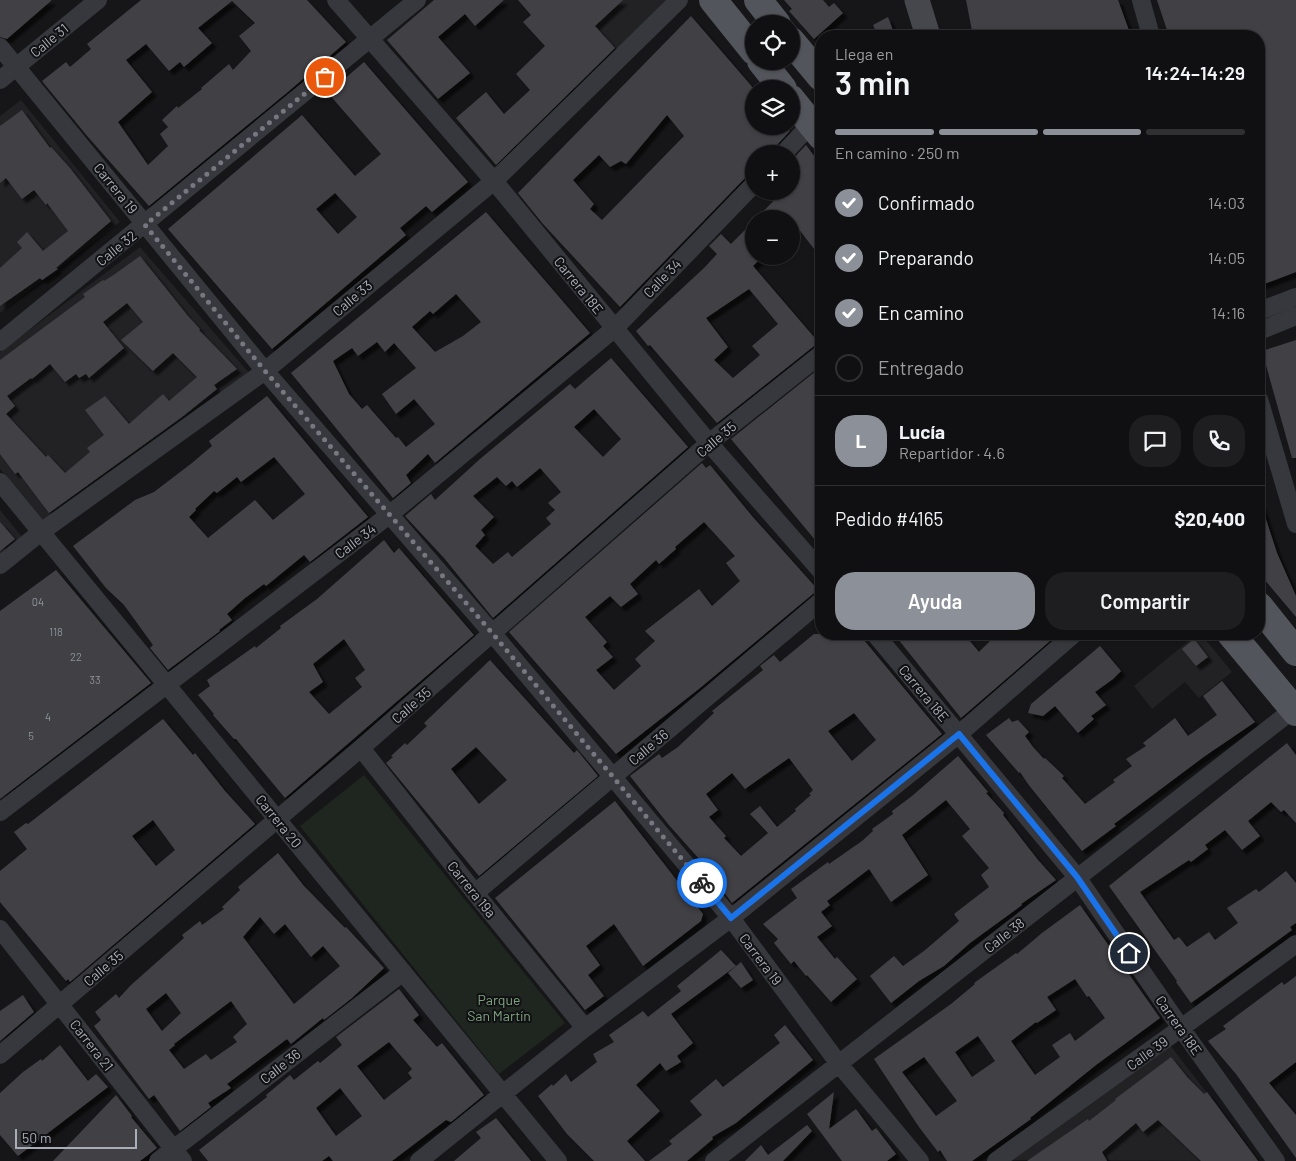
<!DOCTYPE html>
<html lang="es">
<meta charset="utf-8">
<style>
:root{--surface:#101012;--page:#1e1e20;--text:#f1f3f6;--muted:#9c9d9f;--line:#303032;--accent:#8c9099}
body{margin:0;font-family:Barlow,sans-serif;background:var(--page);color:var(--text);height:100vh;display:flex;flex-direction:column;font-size:19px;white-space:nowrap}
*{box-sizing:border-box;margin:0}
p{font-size:16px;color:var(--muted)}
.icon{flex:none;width:28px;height:28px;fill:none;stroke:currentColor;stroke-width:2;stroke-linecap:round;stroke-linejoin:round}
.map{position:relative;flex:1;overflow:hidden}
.details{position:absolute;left:815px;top:30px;width:450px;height:610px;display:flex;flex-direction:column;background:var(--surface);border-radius:20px;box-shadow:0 1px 4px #0004,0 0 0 1px var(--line)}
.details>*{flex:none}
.buttons{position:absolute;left:745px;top:15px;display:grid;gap:10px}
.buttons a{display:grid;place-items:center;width:55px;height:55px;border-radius:50%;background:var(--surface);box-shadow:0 1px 4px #0004,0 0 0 1px var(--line);font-size:25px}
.scale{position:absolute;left:15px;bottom:12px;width:122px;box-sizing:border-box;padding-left:5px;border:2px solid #a8adb8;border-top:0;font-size:14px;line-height:18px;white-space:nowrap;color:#a8adb8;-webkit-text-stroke:4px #111113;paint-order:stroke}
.pin{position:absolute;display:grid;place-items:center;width:42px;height:42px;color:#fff;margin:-21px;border:2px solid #fff;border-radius:50%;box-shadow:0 1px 5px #0007}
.courier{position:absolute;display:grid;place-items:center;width:50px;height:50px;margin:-25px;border:4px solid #1a73e8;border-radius:50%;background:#fff;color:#222;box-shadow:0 1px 6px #0007}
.overview em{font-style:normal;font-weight:600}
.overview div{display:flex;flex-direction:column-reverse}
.overview{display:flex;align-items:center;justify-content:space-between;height:85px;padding:0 20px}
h1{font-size:32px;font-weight:600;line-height:38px}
.bar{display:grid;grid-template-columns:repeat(4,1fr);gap:8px 5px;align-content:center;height:60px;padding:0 20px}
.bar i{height:6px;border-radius:4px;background:var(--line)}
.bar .on{background:var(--accent)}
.bar p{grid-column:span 4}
.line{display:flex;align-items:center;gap:12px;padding:0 20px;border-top:1px solid var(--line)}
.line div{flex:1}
.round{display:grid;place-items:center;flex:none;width:52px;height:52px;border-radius:20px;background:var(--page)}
ol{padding:0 20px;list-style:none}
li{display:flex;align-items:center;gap:15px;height:55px}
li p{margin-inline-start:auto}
li .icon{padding:5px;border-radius:50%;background:var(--accent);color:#fff;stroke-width:4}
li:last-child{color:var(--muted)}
li i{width:28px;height:28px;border:2px solid var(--line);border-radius:50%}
.cta{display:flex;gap:10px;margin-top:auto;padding:10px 20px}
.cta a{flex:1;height:58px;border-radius:20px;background:var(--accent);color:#fff;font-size:20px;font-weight:600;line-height:58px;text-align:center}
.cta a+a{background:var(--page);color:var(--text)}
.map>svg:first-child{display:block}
.built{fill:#222225}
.green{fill:#1e261f}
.building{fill:#404145;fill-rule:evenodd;filter:url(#shadow)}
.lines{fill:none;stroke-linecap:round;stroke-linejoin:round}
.street{stroke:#37383d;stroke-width:18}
.secondary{stroke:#45474d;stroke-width:25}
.primary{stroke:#53555c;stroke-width:28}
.done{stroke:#757880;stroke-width:5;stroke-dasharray:0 9}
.route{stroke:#1a73e8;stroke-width:6}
.labels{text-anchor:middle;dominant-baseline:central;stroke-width:4;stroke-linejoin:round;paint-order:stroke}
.number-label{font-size:11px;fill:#8e929b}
.street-label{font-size:14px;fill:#a8adb8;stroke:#111113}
.park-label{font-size:14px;fill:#7fa381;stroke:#111113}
</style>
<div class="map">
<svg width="1296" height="1161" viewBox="0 0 1296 1161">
<defs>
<filter id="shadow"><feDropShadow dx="4.5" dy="4.5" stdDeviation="1" flood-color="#0009"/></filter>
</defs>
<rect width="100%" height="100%" fill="#161618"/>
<path class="built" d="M585 0H673L617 50 578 7Z
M21 100 120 222 0 313V116Z
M140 247 250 374 49 529 0 469V352Z
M0 510 28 544 0 566Z
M1197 634H1201L1232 672 1199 698 1185 682 1152 709 1134 686Z
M1170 1045 1259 1161 1013 1160Z"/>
<path class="green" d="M364 775 565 1023 499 1074 300 826Z"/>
<path class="building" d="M0 0H52L7 39 0 37Z
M141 0H307L346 42 289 91 149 206 88 137 42 81 66 62 70 67 91 49 87 44ZM232 1 255 23 239 36 251 51 233 70 229 64 201 88 202 89 178 108 177 106 162 120 168 127 160 134 168 146 148 165 118 122 152 92 126 60 146 44 169 71 180 62 184 67 212 43 198 28Z
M434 0H504L475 26 465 14 438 37 470 73 438 99 387 40Z
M518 0H623L595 26 615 48 496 165 456 118 486 92 504 114 530 90 516 74 545 46 523 22 531 15Z
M784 0H823L829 7 834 3 843 13 814 39 789 11 792 9Z
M966 0H1118L1131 36H973Z
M1157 0H1296V272L1259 286V36H1169Z
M691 16 754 89V126H786L790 131 775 147 773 154H754V174L746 177 620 307 543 224 518 193ZM667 115 684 136 602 220 590 209 594 204 573 180 599 155 610 167 621 161 626 164Z
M888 17 895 36H878L873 25Z
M364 62 468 182 432 212 426 206 400 228 406 235 272 349 168 229 302 115 355 176 381 154 328 93ZM335 193 357 217 338 234 316 209Z
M22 110 50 148 51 147 70 168 111 221 56 268 58 269 42 280 40 278 0 306V268L22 248 17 242 27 232 43 251 68 231 47 203 46 205 34 190 22 199 6 178 0 183V126Z
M806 145 821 165V258L791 219H756L783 191H791V161Z
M486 212 590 333 435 463 428 454 406 475 411 483 393 498 291 373ZM456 294 481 322 463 336 435 352 412 327 430 311 433 314ZM377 342 385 352 394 343 416 368 382 394 396 414 414 399 435 424 406 447 398 437 396 438 367 405 362 409 349 394 333 361 352 348 358 356Z
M754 221V256H763L753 266 820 344 814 346 717 423 650 345 648 346 636 331 704 268 717 254 709 246 721 234 731 244ZM749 289 778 324 752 346 760 355 733 378 714 360 728 347 706 318Z
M140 256 188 316 200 329 199 330 237 369 214 385 217 389 182 417 49 513 18 472 15 474 0 454V360L85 297 83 294 103 280 104 281 115 274ZM127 303 143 322 121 340 153 371 173 353 197 377 169 401 163 394 129 424 105 396 85 410 104 435 87 448 90 452 65 473 48 455 46 457 6 414 15 406 7 396 31 378 32 379 50 364 65 382 76 374 79 378 86 374 89 378 124 348 103 322Z
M1296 340V458H1292L1262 351Z
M611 358 688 447 493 618 444 558 405 516 431 494 435 500 480 459 570 384 575 389ZM594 409 621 439 603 457 574 427ZM540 468 561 492 548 503 555 510 546 518 551 524 512 557 508 552 493 564 475 546 485 535 481 530 494 517 473 496 497 477 506 486 512 481 517 487Z
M821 367V547L731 439Z
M267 396 368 517 310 562 304 555 266 586 264 584 245 598 227 614 232 620 219 630 220 631 168 670 150 648 153 645 124 605 106 588 73 546 135 500 154 492 192 463 212 446 209 441ZM274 457 305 494 273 520 255 500 208 538 189 517 196 510 195 509 214 491 217 493 237 477 241 482Z
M702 463 706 468 710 465 752 516 819 591 814 593 700 688 616 754 509 632ZM704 522 735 556 726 563 740 581 712 606 699 589 645 631 655 641 635 659 641 666 614 690 596 670 613 657 603 646 607 642 585 617 610 596 621 607 638 594 630 584 656 560 659 564 676 549 675 547Z
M1259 504H1261L1277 553 1296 596V617L1259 573Z
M0 522 15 539 0 551Z
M384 540 394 553 399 548 474 635 285 798 236 739H234L213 715 214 714 198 695 210 686 207 680 255 646 256 648 281 628 280 626 317 599ZM344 639 365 670 355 678 362 687 329 714 309 692 323 682 313 664Z
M56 570 151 683 0 799V611Z
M814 634H856L861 640 863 639 942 734 732 903 701 861 668 824 630 776 659 754 662 758 678 747 714 713 712 711 763 670 760 666 774 655 780 662ZM854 713 876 740 852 761 828 731ZM789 758 813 790 809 794 811 795 795 809 796 811 777 827 760 806 750 814 768 833 741 856 724 838 726 836 709 817 718 810 706 794 732 773 745 789Z
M894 634H964L979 652 997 634H1058L961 718Z
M1194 639 1208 657 1196 666 1182 649Z
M1100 646 1121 671 1113 679 1095 692 1106 705 1091 716 1094 719 1078 733 1055 706 1043 716 1028 713 1031 704Z
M490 660 574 753 577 750 598 776 479 876 386 763 393 757 391 756 405 743 407 745 427 726 424 723ZM476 747 507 780 479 804 451 769Z
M1222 681 1255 722 1205 756 1114 824 1116 826 1082 851 1028 784 1020 772 1019 773 986 735 1009 718 1012 722 1018 720 1029 732 1025 736 1033 747 1044 759 1045 758 1064 776 1062 778 1085 804 1115 782 1113 780 1132 766 1126 759 1146 746 1143 743 1175 718 1188 736 1217 715 1203 696Z
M163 719 193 755 195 753 225 791 255 824 70 982 68 979 66 981 0 902V871L27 849 14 832 26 823 28 824ZM153 820 175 850 156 866 132 836Z
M1287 743 1296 755V823L1284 810 1281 812 1271 802 1248 821 1260 836 1242 850 1225 830 1205 845 1208 849 1191 862 1189 860 1140 892 1174 940 1179 937 1187 947 1209 932 1215 940 1238 923 1227 908 1256 889 1259 892 1286 871 1296 883V923L1290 927 1292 930 1191 1003 1176 982 1177 981 1109 886Z
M958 756 988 792 986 793 1004 813 1003 815 1038 860 1056 880 1021 904 1022 905 970 943 944 966 919 981 891 1003 870 976 894 956 903 966 924 951 959 921 954 914 989 887 981 875 989 868 962 836 970 829 946 800 902 835 928 875 891 902 869 869 827 901 830 905 821 912 832 926 817 937 835 959 837 957 857 979 831 1002 807 975 806 976 794 961 791 964 774 943 778 939 763 924 797 898 791 889 828 862 829 864 862 841 873 831 872 829 893 814 892 811 912 796Z
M615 801 703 914 701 921 643 966 614 924 586 946 600 965 588 975 604 996 585 1010 495 898Z
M278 853 304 886 345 928 346 927 384 968 352 998 324 1020 323 1018 291 1044 287 1039 227 1084 231 1088 208 1103 211 1107 180 1131 154 1095 149 1099 94 1026 101 1020 95 1012 116 994 119 998 131 985 184 938 182 935 200 921 202 925 224 909 222 907 240 890 238 887ZM260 917 274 934 285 924 311 957 323 946 340 966 294 1004 243 937ZM166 993 181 1013 162 1031 146 1009ZM231 1001 247 1024 233 1037 237 1042 211 1060 206 1054 184 1069 169 1050 175 1045 174 1044Z
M1080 905 1160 1018 1096 1065 1030 1118 1031 1119 972 1161H947L940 1150 938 1152 919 1127 874 1059 951 1004 975 984 974 983 1016 953 1017 954 1042 933ZM1075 979 1087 997 1089 996 1105 1018 1075 1041 1070 1033 1052 1045 1060 1057 1035 1075 1011 1041 1036 1022 1037 1023 1056 1010 1047 997ZM978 1036 995 1061 972 1077 955 1052ZM924 1057 957 1101 936 1116 902 1072Z
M721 950 736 966 671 1014 693 1043 677 1056 681 1062 666 1071 660 1063 636 1085 660 1111 627 1141 645 1161H594L567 1134 538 1096 552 1084 553 1086 566 1074 571 1082 597 1062 593 1054 614 1042 609 1035 643 1011 648 1017 681 991 677 986Z
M741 962 753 980 741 988 728 973Z
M1296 976V1062L1269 1083 1296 1115V1158L1236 1074 1208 1041 1226 1029 1223 1026 1282 982 1284 985Z
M399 989 419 1015 413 1020 437 1047 442 1043 484 1095 451 1122 446 1120 392 1161H333L329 1156 322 1161H208L199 1150 267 1097 266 1095 290 1075 294 1080 318 1061 320 1063 342 1045 336 1037ZM389 1042 412 1069 408 1073 412 1078 384 1100 357 1066ZM340 1088 362 1116 336 1136 316 1108Z
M23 995 34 1012 0 1041V1011Z
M785 1025 813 1060 736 1123 712 1137 713 1139 687 1161H649L672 1144 669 1141 702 1115 690 1101 716 1079 723 1087 780 1043 774 1035Z
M60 1045 88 1081 96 1074 108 1087 18 1156 0 1135V1093L23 1072 41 1059 42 1061Z
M1171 1057 1188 1078 1204 1094 1207 1092 1258 1161H1201L1158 1120 1143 1132 1136 1123 1102 1152 1107 1161H1027L1088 1119 1089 1121 1116 1100 1115 1099Z
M834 1092 829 1129 856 1109 872 1131 876 1128 896 1154 887 1161H842L807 1114Z
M116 1095 132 1116 131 1117 157 1148 140 1161H53Z
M496 1118 531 1161H454L481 1138 476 1132Z
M807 1125 812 1131 783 1161H745L761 1145 768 1155Z"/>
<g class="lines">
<path class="street" d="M336 0 494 181 709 443 821 571
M1141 0 1151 36
M0 47 265 371 493 634 731 918 839 1064 920 1161
M0 80 98 0
M783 154 811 124
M1259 311 1296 297
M1259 331 1296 316
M0 342 417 0
M1259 399 1296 524
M0 482 558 1161
M0 565 41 532 265 371 494 181 679 0
M875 634 1077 877 1181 1028 1276 1161
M361 748 475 893 585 1028
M0 812 389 515 615 328 754 184
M475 893 821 601
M0 929 183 1161
M0 1055 361 748 709 443 821 354
M158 1161 403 972
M419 1161 585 1028 731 918 959 734 1074 634
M714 1161 1294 709
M996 1161 1181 1028 1296 944"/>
<path class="secondary" d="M917 0 928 36"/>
<path class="primary" d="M713 0 754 51
M758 0 777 24
M791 41 821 77
M761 61 783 89
M791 99 821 136
M1259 606 1296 652
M1231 634 1296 712"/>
</g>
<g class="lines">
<path class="done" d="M325 77 145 225 265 371 493 634 702 883"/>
<path class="route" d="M702 883 731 918 959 734 1077 877 1129 953"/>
</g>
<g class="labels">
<g class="number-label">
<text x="38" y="601">04</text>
<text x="56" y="631">118</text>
<text x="76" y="656">22</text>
<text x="95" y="679">33</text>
<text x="48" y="716">4</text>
<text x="31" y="735">5</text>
</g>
<g class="street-label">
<text transform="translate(49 40) rotate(-39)">Calle 31</text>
<text transform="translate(116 188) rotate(51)">Carrera 19</text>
<text transform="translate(116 248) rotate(-39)">Calle 32</text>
<text transform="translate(662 278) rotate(-46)">Calle 34</text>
<text transform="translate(579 285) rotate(51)">Carrera 18E</text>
<text transform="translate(352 298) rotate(-40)">Calle 33</text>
<text transform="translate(716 439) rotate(-40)">Calle 35</text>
<text transform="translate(355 541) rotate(-37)">Calle 34</text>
<text transform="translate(924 693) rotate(50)">Carrera 18E</text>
<text transform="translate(411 705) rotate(-41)">Calle 35</text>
<text transform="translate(648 747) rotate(-40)">Calle 36</text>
<text transform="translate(279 821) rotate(51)">Carrera 20</text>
<text transform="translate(472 889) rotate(51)">Carrera 19a</text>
<text transform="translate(1004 935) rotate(-38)">Calle 38</text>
<text transform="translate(761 959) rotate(53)">Carrera 19</text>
<text transform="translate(103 968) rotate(-40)">Calle 35</text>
<text transform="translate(1179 1025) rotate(55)">Carrera 18E</text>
<text transform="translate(92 1045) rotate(52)">Carrera 21</text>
<text transform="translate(1147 1053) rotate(-36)">Calle 39</text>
<text transform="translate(280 1066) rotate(-38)">Calle 36</text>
</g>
<g class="park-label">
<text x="499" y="999">Parque<tspan x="499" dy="16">San Martín</tspan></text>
</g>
</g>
</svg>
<div class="buttons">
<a><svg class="icon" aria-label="locate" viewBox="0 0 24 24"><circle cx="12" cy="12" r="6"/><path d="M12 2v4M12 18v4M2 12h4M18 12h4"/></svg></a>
<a><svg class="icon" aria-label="layers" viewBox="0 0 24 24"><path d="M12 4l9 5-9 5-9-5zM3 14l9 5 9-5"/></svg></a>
<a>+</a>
<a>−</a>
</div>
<div class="scale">50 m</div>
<div class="pin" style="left:325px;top:77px;background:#ea580c"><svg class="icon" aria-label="bag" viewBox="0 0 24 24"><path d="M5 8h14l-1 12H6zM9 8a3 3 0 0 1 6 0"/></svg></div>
<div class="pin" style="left:1129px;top:953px;background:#1f2937"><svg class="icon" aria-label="home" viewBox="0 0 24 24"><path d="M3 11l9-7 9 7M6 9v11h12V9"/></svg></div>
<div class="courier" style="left:702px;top:883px"><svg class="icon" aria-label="bike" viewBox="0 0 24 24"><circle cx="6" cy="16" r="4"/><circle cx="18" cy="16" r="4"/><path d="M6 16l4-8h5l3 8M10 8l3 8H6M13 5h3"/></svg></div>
<section class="details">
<div class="overview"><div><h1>3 min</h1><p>Llega en</p></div><em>14:24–14:29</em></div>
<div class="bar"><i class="on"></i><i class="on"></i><i class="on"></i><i></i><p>En camino · 250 m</p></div>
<ol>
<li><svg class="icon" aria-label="check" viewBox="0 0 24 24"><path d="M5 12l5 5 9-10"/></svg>Confirmado<p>14:03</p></li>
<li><svg class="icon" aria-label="check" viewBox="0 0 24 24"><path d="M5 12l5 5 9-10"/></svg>Preparando<p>14:05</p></li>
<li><svg class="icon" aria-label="check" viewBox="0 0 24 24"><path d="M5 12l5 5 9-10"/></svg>En camino<p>14:16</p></li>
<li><i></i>Entregado</li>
</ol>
<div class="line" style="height:90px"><b class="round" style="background:var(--accent);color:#fff">L</b><div><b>Lucía</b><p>Repartidor · 4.6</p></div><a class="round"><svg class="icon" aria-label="chat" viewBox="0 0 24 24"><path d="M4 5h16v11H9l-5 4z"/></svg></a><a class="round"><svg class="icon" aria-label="phone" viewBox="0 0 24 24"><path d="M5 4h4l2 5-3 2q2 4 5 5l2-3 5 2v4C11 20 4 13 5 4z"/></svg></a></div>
<div class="line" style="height:65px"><div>Pedido #4165</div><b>$20,400</b></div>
<div class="cta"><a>Ayuda</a><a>Compartir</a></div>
</section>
</div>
